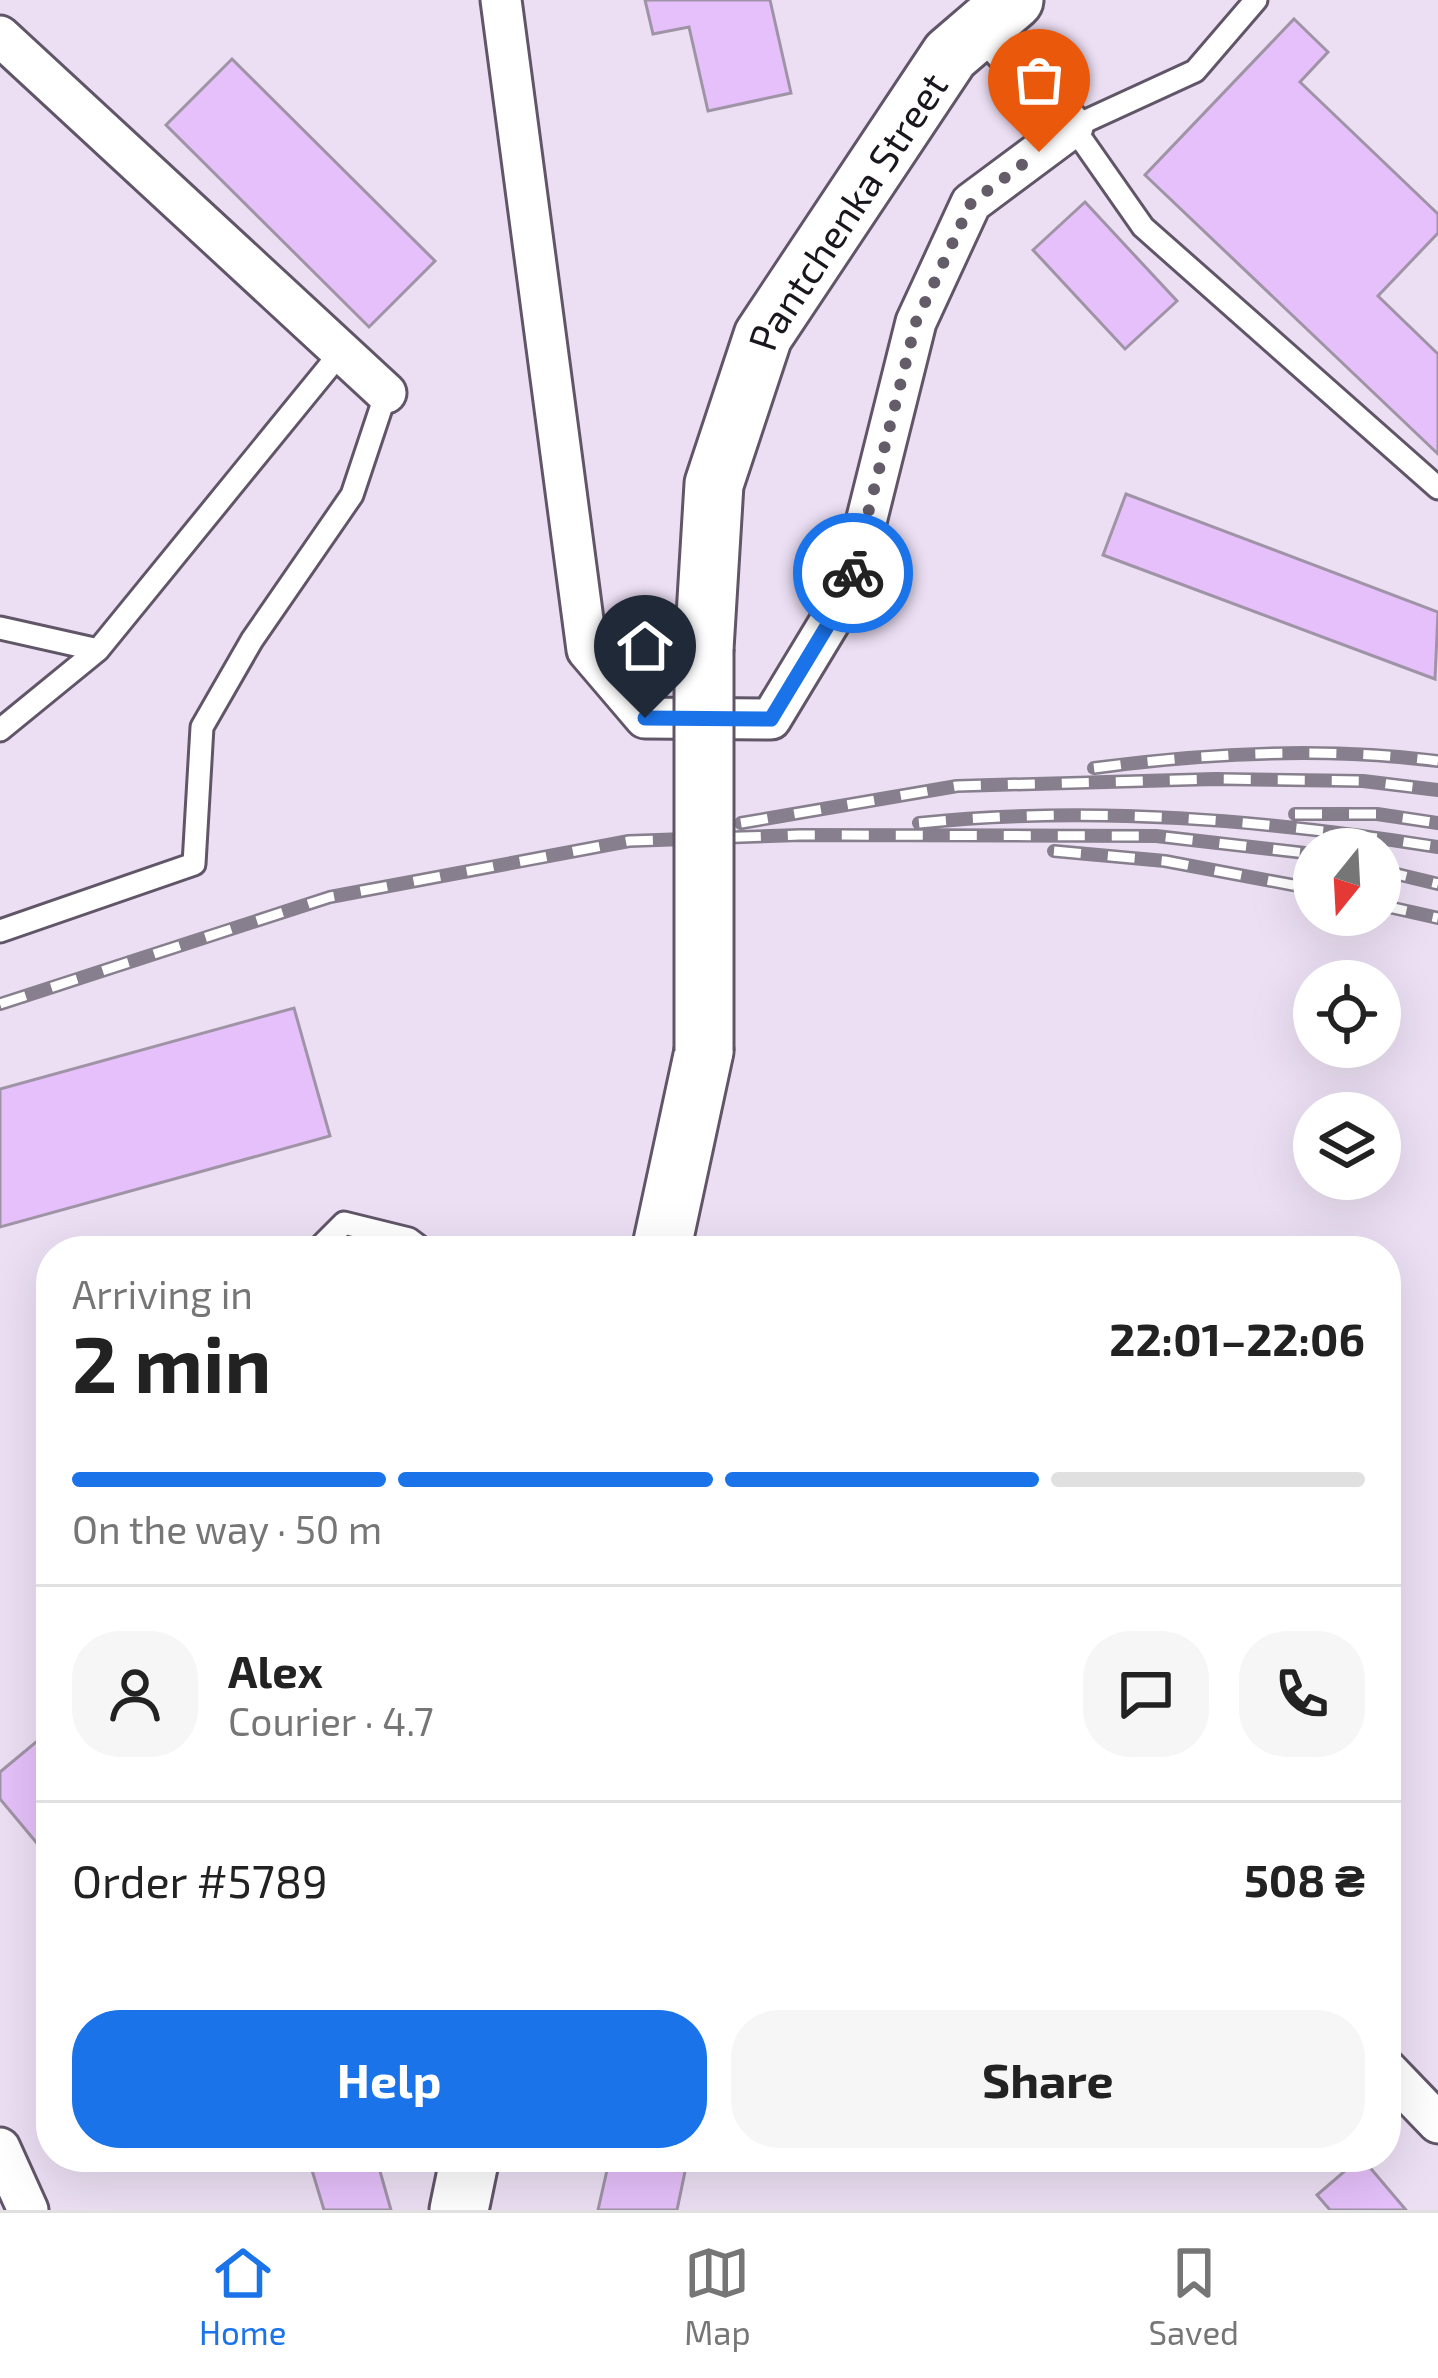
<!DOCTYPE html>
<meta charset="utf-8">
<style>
:root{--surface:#fff;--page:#f6f6f6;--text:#222;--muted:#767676;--line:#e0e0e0;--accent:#1a73e8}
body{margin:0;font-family:"Exo 2",sans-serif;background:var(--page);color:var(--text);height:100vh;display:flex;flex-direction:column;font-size:45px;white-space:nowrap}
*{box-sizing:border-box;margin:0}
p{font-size:39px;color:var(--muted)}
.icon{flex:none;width:66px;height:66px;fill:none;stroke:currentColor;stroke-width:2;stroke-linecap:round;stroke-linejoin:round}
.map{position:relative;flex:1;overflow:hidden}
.drawer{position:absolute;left:36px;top:1236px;width:1365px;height:936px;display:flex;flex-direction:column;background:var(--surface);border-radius:48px;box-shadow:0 12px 48px #0002}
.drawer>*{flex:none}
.needle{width:78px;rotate:198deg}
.controls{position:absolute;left:1293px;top:828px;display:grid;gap:24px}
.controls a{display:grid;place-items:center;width:108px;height:108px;border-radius:50%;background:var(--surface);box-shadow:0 12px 48px #0002;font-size:60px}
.pin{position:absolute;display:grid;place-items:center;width:102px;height:102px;color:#fff;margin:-123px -51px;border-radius:50% 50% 50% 0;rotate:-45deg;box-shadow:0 0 12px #0007}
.pin .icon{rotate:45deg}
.courier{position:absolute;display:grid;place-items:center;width:120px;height:120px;margin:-60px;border:9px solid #1a73e8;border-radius:50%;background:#fff;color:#222;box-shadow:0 3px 15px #0007}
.head em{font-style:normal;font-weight:700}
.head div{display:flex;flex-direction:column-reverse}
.head{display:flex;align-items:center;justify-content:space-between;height:204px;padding:0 36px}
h1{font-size:78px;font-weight:700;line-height:90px}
.bar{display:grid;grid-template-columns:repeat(4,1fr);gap:18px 12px;align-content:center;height:144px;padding:0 36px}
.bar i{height:15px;border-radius:9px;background:var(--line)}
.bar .active{background:var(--accent)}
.bar p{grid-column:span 4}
.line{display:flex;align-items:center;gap:30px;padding:0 36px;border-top:3px solid var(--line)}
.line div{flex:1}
.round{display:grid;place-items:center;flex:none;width:126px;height:126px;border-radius:48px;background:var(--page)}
.action{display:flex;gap:24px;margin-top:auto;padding:24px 36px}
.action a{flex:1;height:138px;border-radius:48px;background:var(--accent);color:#fff;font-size:48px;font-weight:700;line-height:138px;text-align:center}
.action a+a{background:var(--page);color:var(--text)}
.dock{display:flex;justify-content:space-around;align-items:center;height:168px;border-top:3px solid var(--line);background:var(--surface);font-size:33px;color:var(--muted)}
.dock a{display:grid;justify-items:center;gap:6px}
.dock .active{color:var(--accent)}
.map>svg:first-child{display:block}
.building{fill:#e5c0fa;stroke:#9f93a6;stroke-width:3}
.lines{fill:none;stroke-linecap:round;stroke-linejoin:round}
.lane-casing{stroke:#615668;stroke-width:27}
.street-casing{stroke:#615668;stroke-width:45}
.secondary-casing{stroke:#615668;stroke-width:63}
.lane{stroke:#fff;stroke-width:21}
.street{stroke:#fff;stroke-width:39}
.secondary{stroke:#fff;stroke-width:57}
.rail-casing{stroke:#877f8d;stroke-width:14}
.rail{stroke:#fff;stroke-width:9;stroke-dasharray:27;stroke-linecap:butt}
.secondary-bridge-casing{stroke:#615668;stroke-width:63;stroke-linecap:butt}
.secondary-bridge{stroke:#fff;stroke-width:57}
.done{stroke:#645c68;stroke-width:12;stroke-dasharray:0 21.6}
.route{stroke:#1a73e8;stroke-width:15}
.labels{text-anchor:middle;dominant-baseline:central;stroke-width:9;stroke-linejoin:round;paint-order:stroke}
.street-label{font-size:39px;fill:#1a161d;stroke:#fff}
</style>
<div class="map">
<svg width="1438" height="2210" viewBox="0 0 1438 2210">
<rect width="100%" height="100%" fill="#ecdff4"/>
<path class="building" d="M645 0H770L791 93 708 111 689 27 653 34Z
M1294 19 1328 52 1300 82 1438 214V233L1378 296 1438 354V454L1145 175Z
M232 59 435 261 369 327 166 125Z
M1085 202 1177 301 1125 349 1033 250Z
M1126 494 1438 612 1435 679 1103 555Z
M294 1008 330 1136 0 1227V1089Z
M36 1742 51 1760V1860L0 1799V1772Z
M308 2157H376L391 2210H324Z
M610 2157H688L677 2210H598Z
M1361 2157 1406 2210H1330L1317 2195Z"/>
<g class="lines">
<defs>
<path id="lane" d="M1256 0 1195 71 1073 127 1143 227 1438 488
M0 628 98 650
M0 730 98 650 341 352
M0 931 194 864 202 727 252 640 352 495 386 393
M316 1251 344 1223 409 1239 425 1251
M51 1543V1561"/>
<path id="street" d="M501 0 587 650 645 718 771 719 849 590 916 322 971 203 1073 127 983 27
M0 36 386 393
M1386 2069 1438 2123
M0 2148 28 2210"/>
<g id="secondary">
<path id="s1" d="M704 649 714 484 763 336 950 55 1014 0"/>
<path d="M661 1251 704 1051"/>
<path d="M459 2210 470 2157"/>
</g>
</defs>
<use href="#lane" class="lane-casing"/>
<use href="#street" class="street-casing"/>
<use href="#secondary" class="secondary-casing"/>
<use href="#lane" class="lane"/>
<use href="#street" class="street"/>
<use href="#secondary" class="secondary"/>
<defs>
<path id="rail" d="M1094 768C1206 753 1326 747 1438 761
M1295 814H1377L1438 823
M741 823 957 786 1215 779 1363 781 1438 790
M919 823C1093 805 1265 820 1438 847
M1054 851 1165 861 1314 889
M1380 870 1438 884
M1380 905 1438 918
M0 1004 330 897 629 841 800 835 1156 836 1314 854"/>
</defs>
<use href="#rail" class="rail-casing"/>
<use href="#rail" class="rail"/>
<defs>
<path id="secondary-bridge" d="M704 649V1051"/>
</defs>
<use href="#secondary-bridge" class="secondary-bridge-casing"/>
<use href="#secondary-bridge" class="secondary-bridge"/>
</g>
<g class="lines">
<path class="done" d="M853 573 916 322 971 203 1039 152"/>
<path class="route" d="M645 718 771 719 849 590 853 573"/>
</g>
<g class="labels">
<g class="street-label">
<text stroke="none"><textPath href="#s1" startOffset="471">Pantchenka Street</textPath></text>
</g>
</g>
</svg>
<div class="controls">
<a><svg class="needle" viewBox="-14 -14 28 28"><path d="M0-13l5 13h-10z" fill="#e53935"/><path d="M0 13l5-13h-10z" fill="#767676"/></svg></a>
<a><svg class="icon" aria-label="locate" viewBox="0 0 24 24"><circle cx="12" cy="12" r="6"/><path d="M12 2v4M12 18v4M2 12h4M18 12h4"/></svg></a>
<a><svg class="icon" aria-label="layers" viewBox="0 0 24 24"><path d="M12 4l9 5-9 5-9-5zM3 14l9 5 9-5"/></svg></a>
</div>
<div class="pin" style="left:1039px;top:152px;background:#ea580c"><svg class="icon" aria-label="bag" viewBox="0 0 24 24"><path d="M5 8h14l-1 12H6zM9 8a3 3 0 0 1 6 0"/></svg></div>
<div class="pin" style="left:645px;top:718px;background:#1f2937"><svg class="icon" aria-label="home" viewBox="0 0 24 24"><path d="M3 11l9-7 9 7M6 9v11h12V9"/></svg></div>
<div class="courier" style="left:853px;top:573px"><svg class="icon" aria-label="bike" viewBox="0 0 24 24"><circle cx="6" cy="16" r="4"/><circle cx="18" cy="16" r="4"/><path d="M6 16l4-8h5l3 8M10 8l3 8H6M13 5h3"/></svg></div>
<section class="drawer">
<div class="head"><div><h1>2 min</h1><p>Arriving in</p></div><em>22:01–22:06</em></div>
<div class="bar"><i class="active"></i><i class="active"></i><i class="active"></i><i></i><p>On the way · 50 m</p></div>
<div class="line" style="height:216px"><a class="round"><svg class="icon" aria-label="person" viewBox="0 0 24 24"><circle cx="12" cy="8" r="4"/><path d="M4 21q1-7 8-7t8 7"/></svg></a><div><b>Alex</b><p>Courier · 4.7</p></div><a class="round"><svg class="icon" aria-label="chat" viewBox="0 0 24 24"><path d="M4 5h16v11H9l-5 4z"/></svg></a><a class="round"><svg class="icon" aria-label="phone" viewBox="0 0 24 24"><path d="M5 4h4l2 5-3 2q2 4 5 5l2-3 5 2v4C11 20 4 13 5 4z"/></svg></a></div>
<div class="line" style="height:156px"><div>Order #5789</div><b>508 ₴</b></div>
<div class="action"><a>Help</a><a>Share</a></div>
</section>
</div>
<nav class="dock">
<a class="active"><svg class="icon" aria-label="home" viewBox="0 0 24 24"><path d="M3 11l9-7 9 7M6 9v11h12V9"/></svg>Home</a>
<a><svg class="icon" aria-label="map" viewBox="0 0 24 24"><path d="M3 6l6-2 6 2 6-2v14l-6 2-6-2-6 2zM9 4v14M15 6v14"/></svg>Map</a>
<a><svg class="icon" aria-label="saved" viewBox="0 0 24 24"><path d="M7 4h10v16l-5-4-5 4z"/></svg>Saved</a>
</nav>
